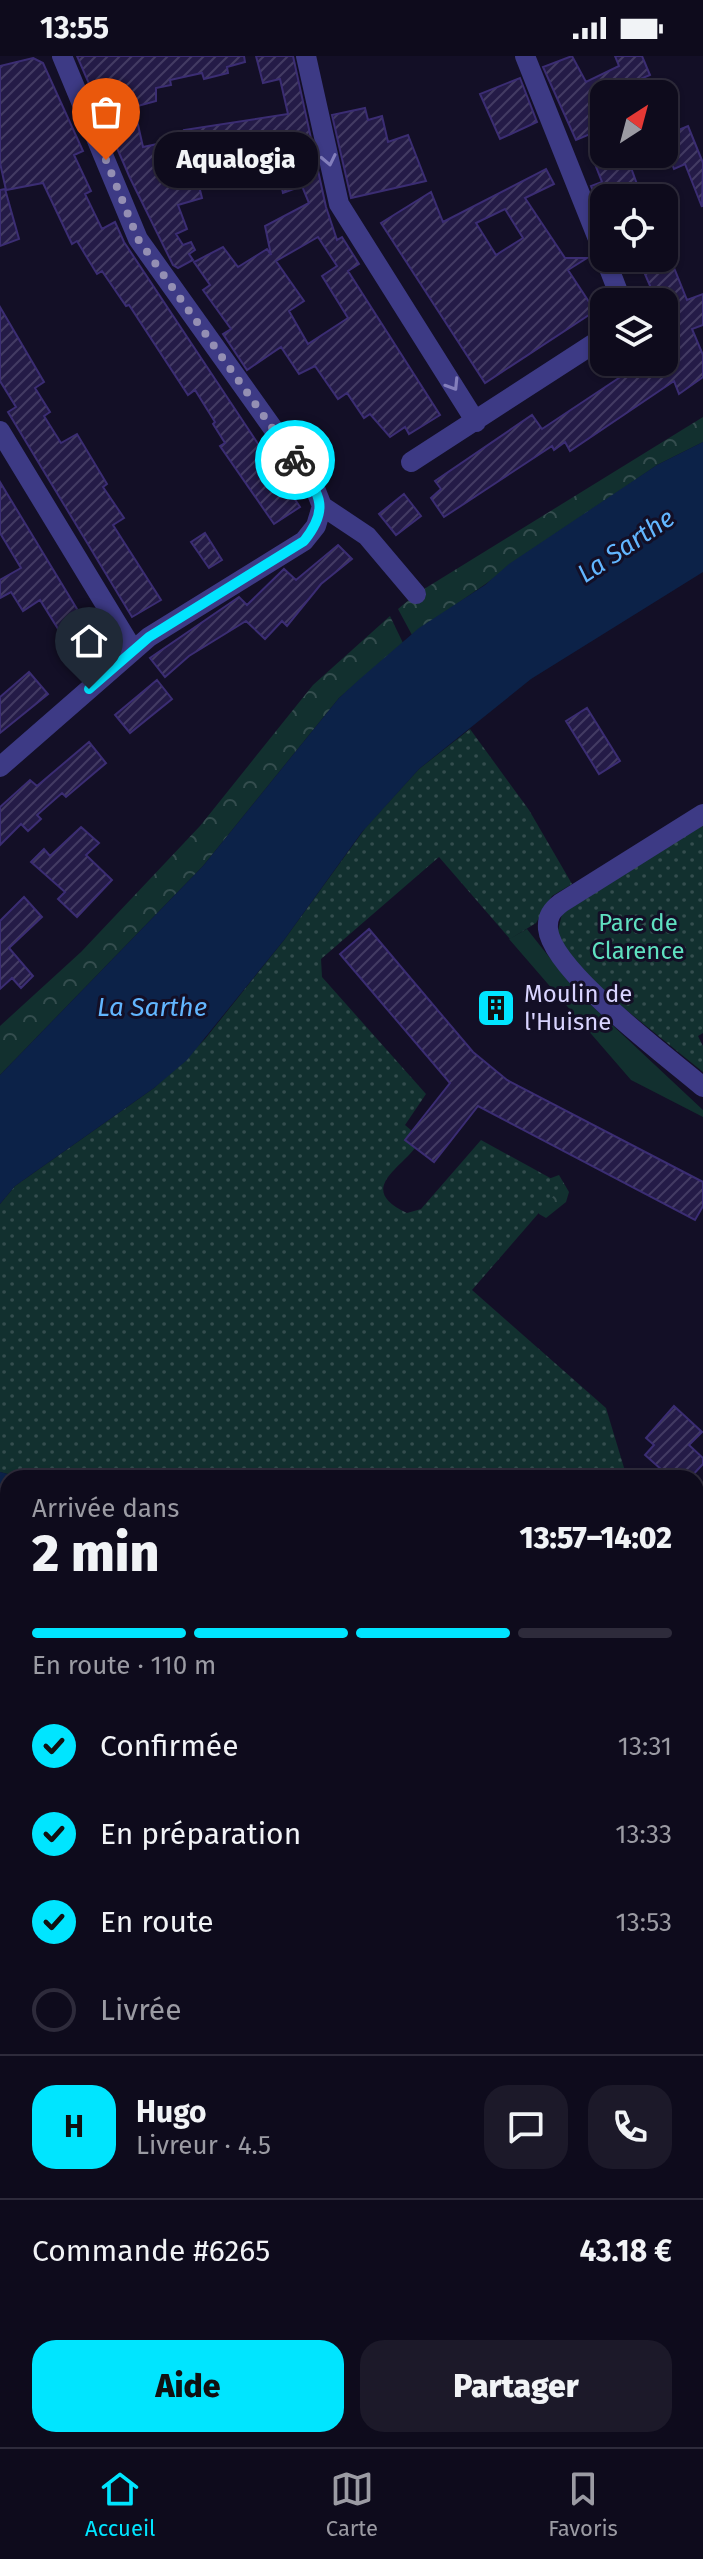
<!DOCTYPE html>
<html lang="fr">
<meta charset="utf-8">
<style>
:root{--surface:#0e0b1c;--page:#1c1929;--text:#f1f3f6;--muted:#9b9ba3;--line:#2e2b3b;--accent:#00e5ff}
body{margin:0;font-family:"Fira Sans",sans-serif;background:var(--page);color:var(--text);height:100vh;display:flex;flex-direction:column;font-size:30px;white-space:nowrap}
*{box-sizing:border-box;margin:0}
p{font-size:26px;color:var(--muted)}
.icon{flex:none;width:44px;height:44px;fill:none;stroke:currentColor;stroke-width:2;stroke-linecap:round;stroke-linejoin:round}
.map{position:relative;flex:1;overflow:hidden}
.panel{position:absolute;left:0px;top:1414px;width:704px;height:978px;display:flex;flex-direction:column;background:var(--surface);border-radius:24px 24px 0 0;box-shadow:0 2px 6px #0004,0 0 0 2px var(--line)}
.panel>*{flex:none}
.needle{width:52px;rotate:36deg}
.tools{position:absolute;left:590px;top:24px;display:grid;gap:16px}
.tools a{display:grid;place-items:center;width:88px;height:88px;border-radius:16px;background:var(--surface);box-shadow:0 2px 6px #0004,0 0 0 2px var(--line);font-size:40px}
.pin{position:absolute;display:grid;place-items:center;width:68px;height:68px;color:#fff;margin:-82px -34px;border-radius:50% 50% 50% 0;rotate:-45deg;box-shadow:0 0 8px #0007}
.pin .icon{rotate:45deg}
.courier{position:absolute;display:grid;place-items:center;width:80px;height:80px;margin:-40px;border:6px solid #00e5ff;border-radius:50%;background:#fff;color:#222;box-shadow:0 2px 10px #0007}
.bubble{position:absolute;height:56px;border-radius:24px;background:var(--surface);box-shadow:0 2px 6px #0004,0 0 0 2px var(--line);font-size:26px;font-weight:800;line-height:56px;text-align:center}
.overview em{font-style:normal;font-weight:800}
.overview div{display:flex;flex-direction:column-reverse}
.overview{display:flex;align-items:center;justify-content:space-between;height:136px;padding:0 32px}
h1{font-size:52px;font-weight:800;line-height:60px}
.bar{display:grid;grid-template-columns:repeat(4,1fr);gap:12px 8px;align-content:center;height:96px;padding:0 32px}
.bar i{height:10px;border-radius:6px;background:var(--line)}
.bar .current{background:var(--accent)}
.bar p{grid-column:span 4}
.line{display:flex;align-items:center;gap:20px;padding:0 32px;border-top:2px solid var(--line)}
.line div{flex:1}
.round{display:grid;place-items:center;flex:none;width:84px;height:84px;border-radius:24px;background:var(--page)}
ol{padding:0 32px;list-style:none}
li{display:flex;align-items:center;gap:24px;height:88px}
li p{margin-inline-start:auto}
li .icon{padding:8px;border-radius:50%;background:var(--accent);color:#111;stroke-width:4}
li:last-child{color:var(--muted)}
li i{width:44px;height:44px;border:4px solid var(--line);border-radius:50%}
.primary-button{display:flex;gap:16px;margin-top:auto;padding:16px 32px}
.primary-button a{flex:1;height:92px;border-radius:24px;background:var(--accent);color:#111;font-size:32px;font-weight:800;line-height:92px;text-align:center}
.primary-button a+a{background:var(--page);color:var(--text)}
.status{display:flex;justify-content:space-between;align-items:center;height:56px;padding:0 40px;background:var(--surface);direction:ltr}
.status svg{height:22px;fill:currentColor}
.tabs{display:flex;justify-content:space-around;align-items:center;height:112px;border-top:2px solid var(--line);background:var(--surface);font-size:22px;color:var(--muted)}
.tabs a{display:grid;justify-items:center;gap:4px}
.tabs .current{color:var(--accent)}
.map>svg:first-child{display:block}
.green{fill:#12302f}
.forest{fill:url(#forest-crowns)}
.park{fill:url(#park-dots)}
.water{fill:#0c2248}
.building{fill:url(#building-hatch);stroke:#3b2d73;stroke-width:2;fill-rule:evenodd}
.lines{fill:none;stroke-linecap:round;stroke-linejoin:round}
.minor{stroke:#3d3a85;stroke-width:20}
.primary{stroke:#c25bff;stroke-width:20}
.oneway{stroke:#837fbc}
.done{stroke:#948fb3;stroke-width:8;stroke-dasharray:0 14.4}
.route{stroke:#00e5ff;stroke-width:10}
.labels{text-anchor:middle;dominant-baseline:central;stroke-width:6;stroke-linejoin:round;paint-order:stroke}
.park-label{font-size:24px;fill:#5fe0c0;stroke:#130f26}
.poi-label{font-size:24px;fill:#d9d4ff;stroke:#130f26;text-anchor:start}
.water-label{font-size:26px;font-style:italic;fill:#62b6ff;stroke:#130f26}
</style>
<div class="status"><b>13:55</b><svg viewBox="0 0 49 12"><path d="M0 12V9h3v3zM5 12V6h3v6zM10 12V3h3v9zM15 12V0h3v12zM26 1h20v11H26zM47 4h2v5h-2z"/></svg></div>
<div class="map">
<svg width="703" height="2391" viewBox="0 0 703 2391">
<defs>
<pattern id="forest-crowns" width="20" height="18" patternUnits="userSpaceOnUse" patternTransform="scale(2)"><rect width="20" height="18" fill="#12302f"/><path d="M2 6a3 3 0 1 1 6 0M12 15a3 3 0 1 1 6 0" fill="none" stroke="#344d4e"/></pattern>
<pattern id="park-dots" width="8" height="8" patternUnits="userSpaceOnUse" patternTransform="scale(2)"><rect width="8" height="8" fill="#12302f"/><path d="M2 2h.1M6 6h.1" fill="none" stroke="#344d4e" stroke-width="1.8" stroke-linecap="round"/></pattern>
<pattern id="building-hatch" width="6" height="6" patternUnits="userSpaceOnUse" patternTransform="scale(2)"><rect width="6" height="6" fill="#241b47"/><path d="M-1 1l2-2M0 6l6-6M5 7l2-2" fill="none" stroke="#433b63"/></pattern>
</defs>
<rect width="100%" height="100%" fill="#130f26"/>
<path class="green" d="M527 873 576 935 703 1054V1061L631 1024 509 883Z"/>
<path class="forest" d="M703 361V386L657 409 412 579 398 553 416 538Z
M390 560 403 587 339 642 203 810 0 1019V970L81 896 200 770 313 629Z
M559 1119 569 1136 566 1146 546 1162 539 1158 534 1148 543 1125Z"/>
<path class="park" d="M470 673 529 754 572 828 552 840 536 867 510 883 439 801 321 903 322 921 426 1038 405 1069 412 1075 405 1084 415 1092C397 1115 358 1134 407 1157L421 1153 481 1084 563 1129 472 1234 606 1352 625 1415 634 1422H23L0 1416V1148L15 1130 154 1032 205 983 284 884 366 771 419 713Z
M703 763V977L698 980 703 990V1016L588 923 556 883 562 858Z
M0 1555 8 1561V1985L0 1988Z
M696 1800 703 1803V2391H0V2101L8 2097V2384H696Z"/>
<path class="water" d="M703 386V516L531 623 419 713 362 776 284 884 187 1004 154 1032 15 1130 0 1148V1019L203 810 339 642 361 622 419 572 485 529 509 508 657 409Z
M0 1416 23 1422H8V1561L0 1555Z
M696 1703 703 1707V1803L696 1800Z"/>
<path class="building" d="M77 0H244L245 6 227 11 228 17 204 23 202 17 170 24 171 29 156 32V45L134 51 143 91 186 82 184 74 288 58 280 23 263 27 256 0H293L326 151 337 184 342 181 359 208 348 215 440 359 409 378 405 371 390 381 370 358 364 362 347 337 338 343 315 310 299 318 281 291 247 314 223 278 231 273 203 234 210 229 194 206 223 191 238 211 267 193 271 199 265 170 309 147 302 130 283 137 276 107 254 112 252 104 246 106 241 86 209 95 214 114 196 118 202 142 178 149 187 173 176 178 183 189 191 186 195 194 189 198 193 204 178 212 173 209 130 122ZM318 181 337 210 322 220 348 262 308 288 289 255 304 245 276 205Z
M572 0 586 26 619 10 615 0H642L650 19 605 38H596L603 53 589 62 595 76 576 84 543 11Z
M33 2 43 7 83 95 74 99 91 135 85 138 102 173 115 166 124 186 300 451 274 468 220 390 225 387 213 368 215 366 195 334 188 339 129 249 126 250 102 215 97 218 77 185 72 188 43 127 6 134 0 107V10Z
M520 22 537 66 500 83 480 38Z
M365 52 368 64 382 60 388 86 408 79 426 125 351 142 332 59Z
M688 70 703 107 702 151 685 108 674 113 664 88V80Z
M591 98H626L642 142H596L591 130 602 126Z
M546 113 554 128 525 142 565 202H587L568 214 595 255 485 327 381 167 431 136 443 166ZM505 153 523 182 496 199 476 167Z
M5 133 19 183 0 190V134Z
M664 187 687 244 703 238V269L692 273 703 299V321L679 338 674 325 570 395 565 386 554 394 552 390 444 461 431 442 441 433 435 425 532 359 542 373 643 306H664V300L673 296 664 274V246H657L638 202H664Z
M0 251 44 326 35 332 50 356 44 360 61 387 77 378 107 428 103 431 124 462 113 469 161 544 132 561 8 356 16 351 0 325Z
M0 426 97 586 75 600 40 544 23 555 11 536 0 542V524L21 512 0 477Z
M404 438 421 460 396 479 379 458Z
M205 477 222 504 209 512 191 486Z
M338 489 352 503 321 528 287 570 282 565 265 583 246 565 189 600 165 621 150 602 239 541 247 549 284 513 296 524Z
M29 616 48 638 0 677V641Z
M157 624 172 643 130 677 115 659Z
M587 652 620 705 599 718 566 665Z
M89 686 106 707 66 741 62 737 37 759 41 763 28 775 21 768 0 789V751L30 724 37 730Z
M81 771 99 787 86 799 112 824 77 861 58 843 65 836 31 806 44 793 50 800Z
M24 841 42 861 9 892 33 920 21 932 12 922 0 933V865Z
M369 873 473 996 507 1024 703 1126V1150L695 1164 478 1050 434 1106 405 1084 450 1027 340 898Z
M674 1350 702 1376 689 1389 703 1402V1408L690 1422H671L645 1399 654 1389 646 1382Z"/>
<g class="lines">
<path class="minor" d="M62 0 138 183 314 430 322 450 367 480 416 538
M306 0 339 148 476 366
M525 0 604 198
M605 202 622 246
M0 375 133 594
M411 406 604 281
M0 711 149 581 304 485 316 470 322 450
M703 758 561 847C552 854 547 860 548 873 552 915 668 1001 703 1031"/>
<path class="primary" d="M696 1684 703 1681
M696 1715 703 1712
M0 2016 8 2012
M0 2072 8 2069"/>
</g>
<defs><path id="oneway-chevron" d="M-2-3.5L2.5 0L-2 3.5" fill="none" stroke-width="1.6" stroke-linecap="round" stroke-linejoin="round" transform="scale(2)"/></defs>
<g class="oneway">
<use href="#oneway-chevron" transform="translate(329 104) rotate(78)"/>
<use href="#oneway-chevron" transform="translate(453 329) rotate(58)"/>
</g>
<g class="lines">
<path class="done" d="M106 104 138 183 295 404"/>
<path class="route" d="M89 633 149 581 304 485C332 450 318 437 295 404"/>
</g>
<defs>
<symbol id="building-square" viewBox="-11 -11 22 22"><rect x="-9" y="-9" width="18" height="18" rx="4" fill="#00e5ff" stroke="#130f26"/><path d="M-4-6H4V6H1V3H-1V6H-4ZM-2.5-4.3h1.7v1.8h-1.7ZM.8-4.3h1.7v1.8H.8ZM-2.5-1h1.7V.8h-1.7ZM.8-1h1.7V.8H.8Z" fill="#111"/></symbol>
</defs>
<g fill-rule="evenodd">
<use href="#building-square" x="474" y="930" width="44" height="44"/>
</g>
<g class="labels">
<g class="park-label">
<text x="638" y="867">Parc de<tspan x="638" dy="28">Clarence</tspan></text>
</g>
<g class="poi-label">
<text x="524" y="938">Moulin de<tspan x="524" dy="28">l'Huisne</tspan></text>
</g>
<g class="water-label">
<text transform="translate(626 490) rotate(-34)">La Sarthe</text>
<text x="152" y="951">La Sarthe</text>
</g>
</g>
</svg>
<div class="tools">
<a><svg class="needle" viewBox="-14 -14 28 28"><path d="M0-13l5 13h-10z" fill="#e53935"/><path d="M0 13l5-13h-10z" fill="#9b9ba3"/></svg></a>
<a><svg class="icon" aria-label="locate" viewBox="0 0 24 24"><circle cx="12" cy="12" r="6"/><path d="M12 2v4M12 18v4M2 12h4M18 12h4"/></svg></a>
<a><svg class="icon" aria-label="layers" viewBox="0 0 24 24"><path d="M12 4l9 5-9 5-9-5zM3 14l9 5 9-5"/></svg></a>
</div>
<div class="pin" style="left:106px;top:104px;background:#ea580c"><svg class="icon" aria-label="bag" viewBox="0 0 24 24"><path d="M5 8h14l-1 12H6zM9 8a3 3 0 0 1 6 0"/></svg></div>
<div class="pin" style="left:89px;top:633px;background:#1f2937"><svg class="icon" aria-label="home" viewBox="0 0 24 24"><path d="M3 11l9-7 9 7M6 9v11h12V9"/></svg></div>
<div class="courier" style="left:295px;top:404px"><svg class="icon" aria-label="bike" viewBox="0 0 24 24"><circle cx="6" cy="16" r="4"/><circle cx="18" cy="16" r="4"/><path d="M6 16l4-8h5l3 8M10 8l3 8H6M13 5h3"/></svg></div>
<div class="bubble" style="left:154px;top:76px;width:164px">Aqualogia</div>
<section class="panel">
<div class="overview"><div><h1>2 min</h1><p>Arrivée dans</p></div><em>13:57–14:02</em></div>
<div class="bar"><i class="current"></i><i class="current"></i><i class="current"></i><i></i><p>En route · 110 m</p></div>
<ol>
<li><svg class="icon" aria-label="check" viewBox="0 0 24 24"><path d="M5 12l5 5 9-10"/></svg>Confirmée<p>13:31</p></li>
<li><svg class="icon" aria-label="check" viewBox="0 0 24 24"><path d="M5 12l5 5 9-10"/></svg>En préparation<p>13:33</p></li>
<li><svg class="icon" aria-label="check" viewBox="0 0 24 24"><path d="M5 12l5 5 9-10"/></svg>En route<p>13:53</p></li>
<li><i></i>Livrée</li>
</ol>
<div class="line" style="height:144px"><b class="round" style="background:var(--accent);color:#111">H</b><div><b>Hugo</b><p>Livreur · 4.5</p></div><a class="round"><svg class="icon" aria-label="chat" viewBox="0 0 24 24"><path d="M4 5h16v11H9l-5 4z"/></svg></a><a class="round"><svg class="icon" aria-label="phone" viewBox="0 0 24 24"><path d="M5 4h4l2 5-3 2q2 4 5 5l2-3 5 2v4C11 20 4 13 5 4z"/></svg></a></div>
<div class="line" style="height:104px"><div>Commande #6265</div><b>43.18 €</b></div>
<div class="primary-button"><a>Aide</a><a>Partager</a></div>
</section>
</div>
<nav class="tabs">
<a class="current"><svg class="icon" aria-label="home" viewBox="0 0 24 24"><path d="M3 11l9-7 9 7M6 9v11h12V9"/></svg>Accueil</a>
<a><svg class="icon" aria-label="map" viewBox="0 0 24 24"><path d="M3 6l6-2 6 2 6-2v14l-6 2-6-2-6 2zM9 4v14M15 6v14"/></svg>Carte</a>
<a><svg class="icon" aria-label="saved" viewBox="0 0 24 24"><path d="M7 4h10v16l-5-4-5 4z"/></svg>Favoris</a>
</nav>
